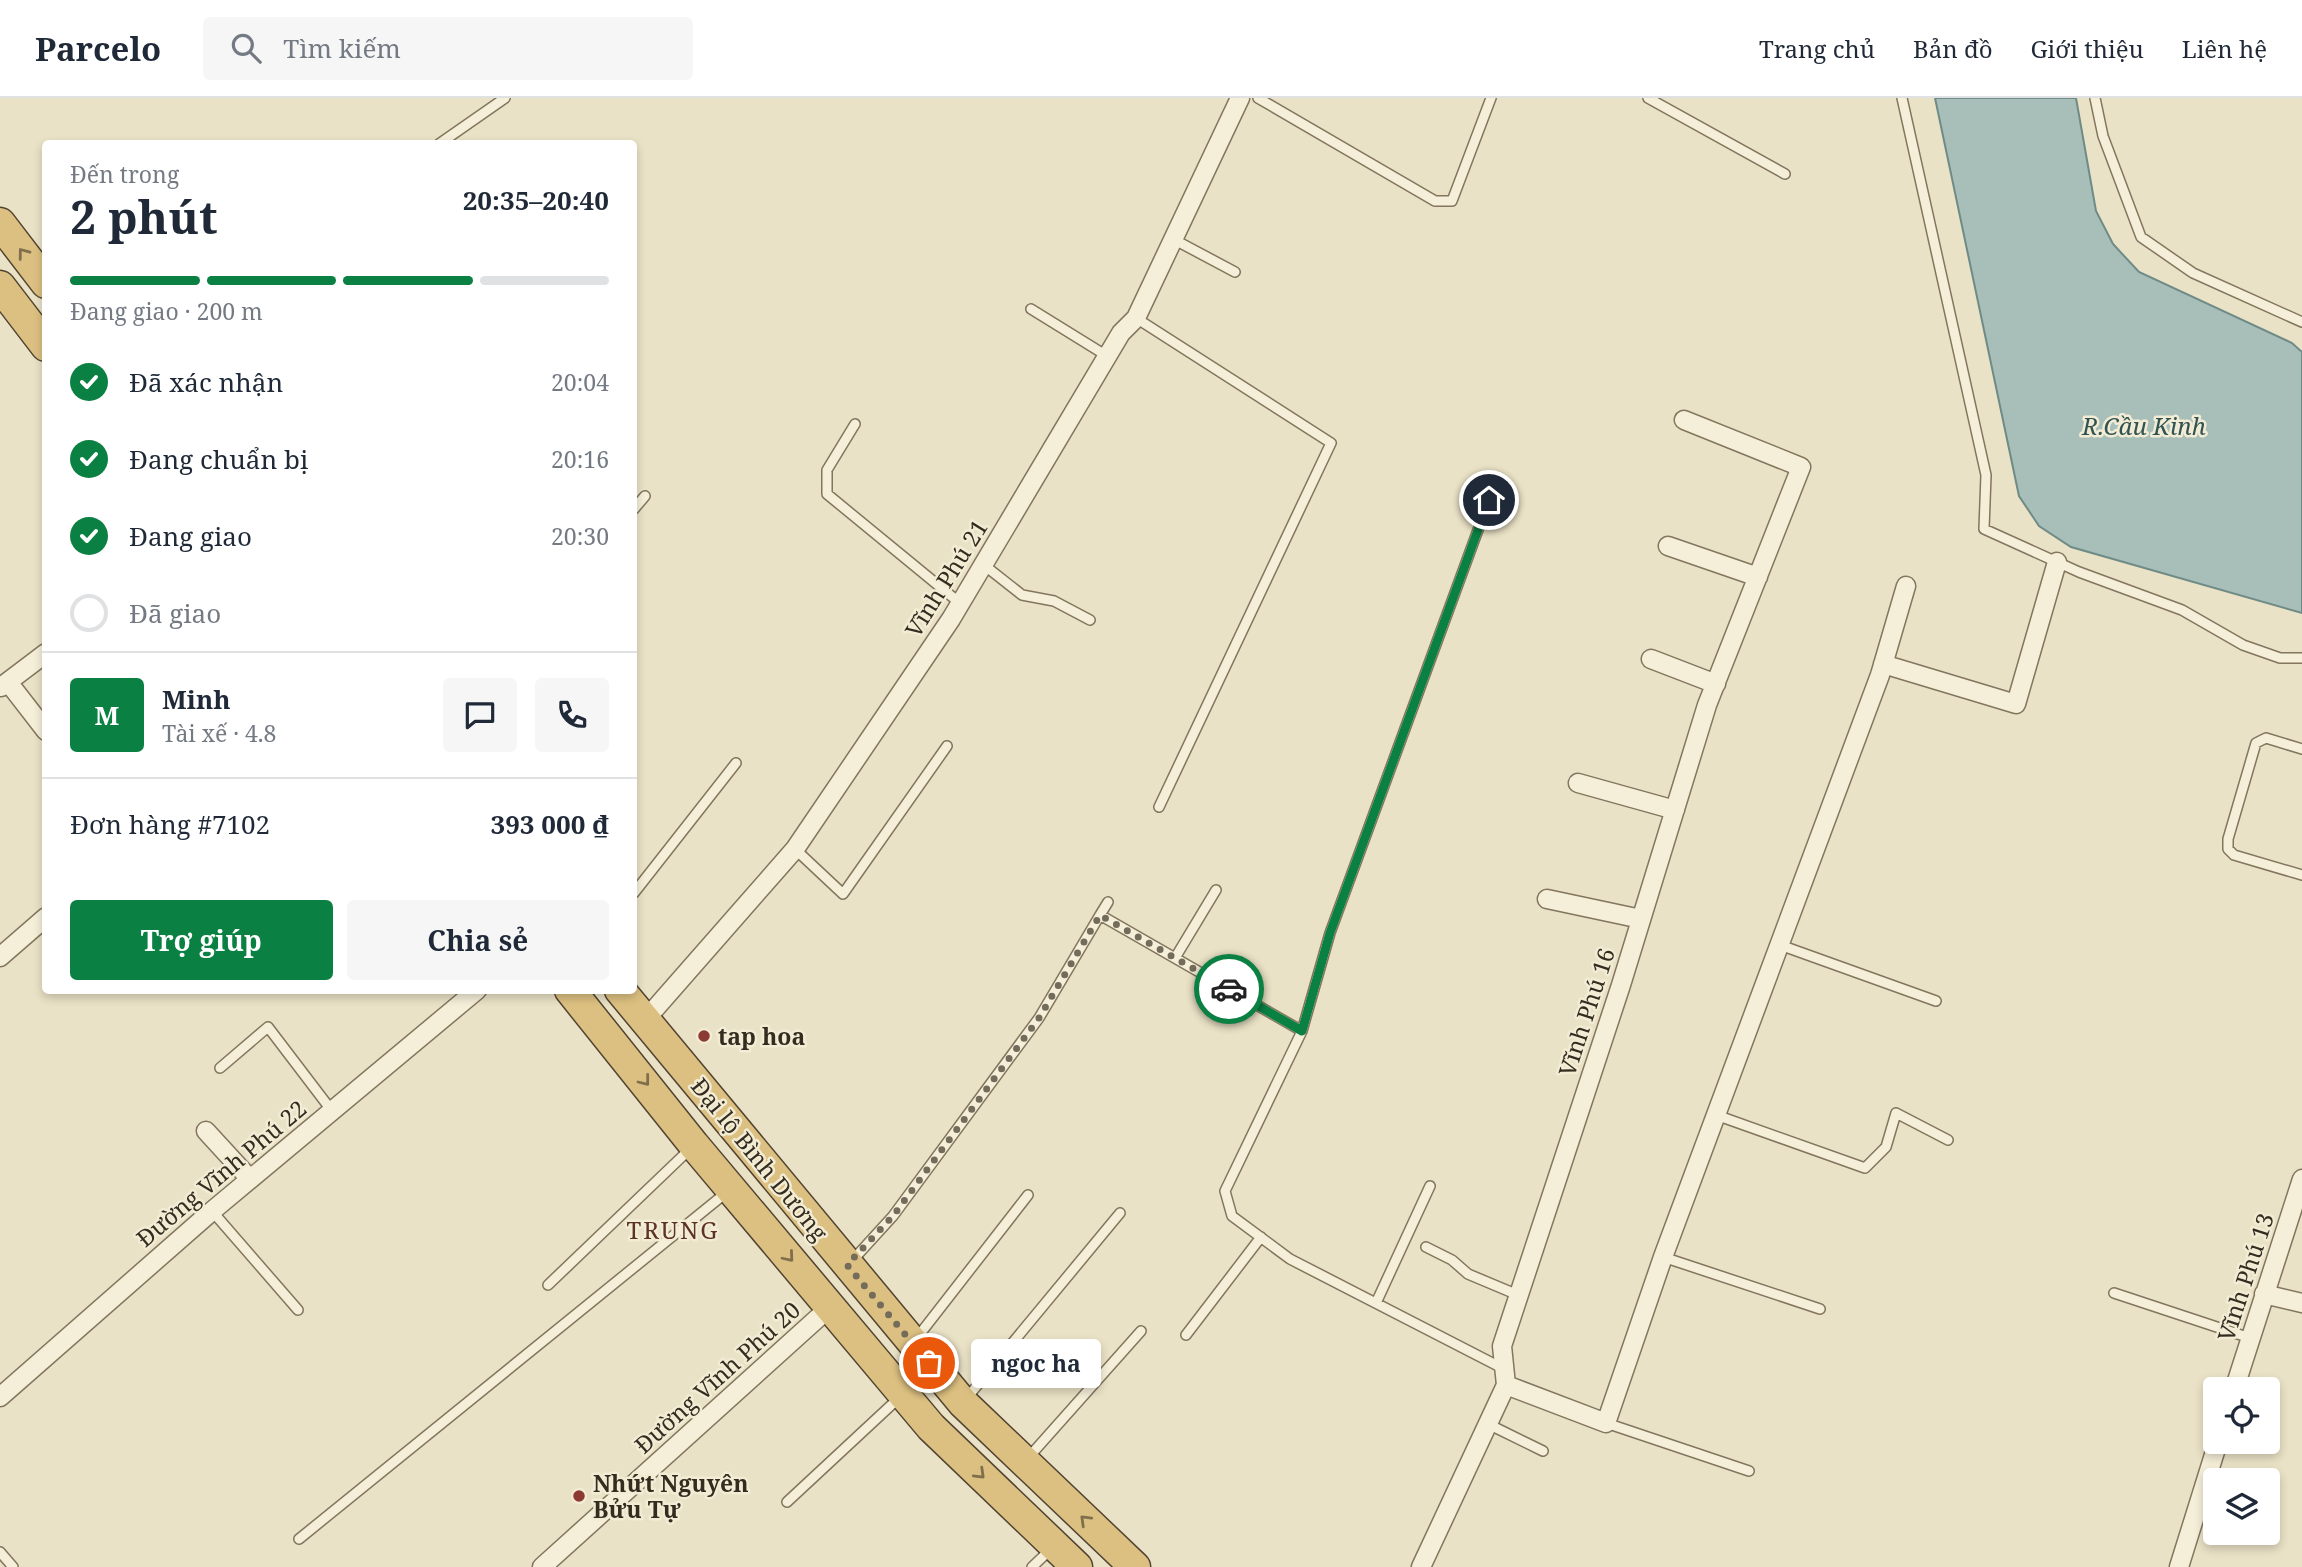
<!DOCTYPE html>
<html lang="vi">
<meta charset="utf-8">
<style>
:root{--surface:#fff;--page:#f6f6f7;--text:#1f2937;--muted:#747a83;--line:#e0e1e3;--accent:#0b8043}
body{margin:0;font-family:"Noto Serif",serif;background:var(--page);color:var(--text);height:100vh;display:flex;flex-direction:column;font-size:26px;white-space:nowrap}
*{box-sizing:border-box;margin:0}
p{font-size:23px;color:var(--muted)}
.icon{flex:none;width:38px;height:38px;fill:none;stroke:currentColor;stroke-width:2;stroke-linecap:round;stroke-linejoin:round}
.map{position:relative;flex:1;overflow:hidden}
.drawer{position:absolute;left:42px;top:42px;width:595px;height:854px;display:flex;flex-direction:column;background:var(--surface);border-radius:7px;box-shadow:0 4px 10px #0003}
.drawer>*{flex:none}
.tools{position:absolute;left:2203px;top:1279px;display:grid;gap:14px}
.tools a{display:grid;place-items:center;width:77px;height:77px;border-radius:7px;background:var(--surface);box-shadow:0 4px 10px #0003;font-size:35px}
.pin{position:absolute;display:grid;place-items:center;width:60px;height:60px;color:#fff;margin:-30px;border:4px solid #fff;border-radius:50%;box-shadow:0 2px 7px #0007}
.courier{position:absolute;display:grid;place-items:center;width:70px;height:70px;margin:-35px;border:5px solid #0b8043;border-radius:50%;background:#fff;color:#222;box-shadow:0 2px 9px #0007}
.bubble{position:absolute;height:49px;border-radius:7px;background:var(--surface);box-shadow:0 4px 10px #0003;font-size:23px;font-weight:700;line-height:49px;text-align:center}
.head em{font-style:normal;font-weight:700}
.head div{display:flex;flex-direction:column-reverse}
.head{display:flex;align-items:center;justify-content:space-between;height:119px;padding:0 28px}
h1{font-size:46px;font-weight:700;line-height:52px}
.bar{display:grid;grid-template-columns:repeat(4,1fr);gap:10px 7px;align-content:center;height:84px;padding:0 28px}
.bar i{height:9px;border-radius:5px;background:var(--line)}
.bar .on{background:var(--accent)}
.bar p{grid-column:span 4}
.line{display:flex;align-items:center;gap:18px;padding:0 28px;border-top:2px solid var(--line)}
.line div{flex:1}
.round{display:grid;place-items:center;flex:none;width:74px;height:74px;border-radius:7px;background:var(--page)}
ol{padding:0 28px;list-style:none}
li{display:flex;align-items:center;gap:21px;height:77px}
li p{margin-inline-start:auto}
li .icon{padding:7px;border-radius:50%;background:var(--accent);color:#fff;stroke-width:4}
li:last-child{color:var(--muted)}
li i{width:38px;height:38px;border:4px solid var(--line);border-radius:50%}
.primary-button{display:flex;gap:14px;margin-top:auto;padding:14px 28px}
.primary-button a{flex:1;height:80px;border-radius:7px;background:var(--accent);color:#fff;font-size:28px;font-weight:700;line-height:80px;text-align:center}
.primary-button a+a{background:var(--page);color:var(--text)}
header{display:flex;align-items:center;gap:42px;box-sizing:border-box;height:98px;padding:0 35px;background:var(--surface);border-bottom:2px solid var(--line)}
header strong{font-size:33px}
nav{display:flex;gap:38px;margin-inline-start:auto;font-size:24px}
.search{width:490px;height:63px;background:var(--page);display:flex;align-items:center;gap:18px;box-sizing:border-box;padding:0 24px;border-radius:7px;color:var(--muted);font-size:26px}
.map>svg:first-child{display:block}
.water{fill:#a7beb9;stroke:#6f8b86;stroke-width:2}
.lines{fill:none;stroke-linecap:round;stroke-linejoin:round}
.service-casing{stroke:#83755e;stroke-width:12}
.minor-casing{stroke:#83755e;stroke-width:21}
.trunk-casing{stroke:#514331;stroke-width:33}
.service{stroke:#f5efd9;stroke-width:9}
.minor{stroke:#f5efd9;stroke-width:18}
.trunk{stroke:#dcc081;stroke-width:30}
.oneway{stroke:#806f4c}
.done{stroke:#746c5a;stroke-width:7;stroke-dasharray:0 12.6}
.route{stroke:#0b8043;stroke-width:9}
.poi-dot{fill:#8c3a34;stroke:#f2ecd5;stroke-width:2.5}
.labels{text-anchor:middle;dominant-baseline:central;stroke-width:5;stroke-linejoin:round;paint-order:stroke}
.street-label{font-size:23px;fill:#352c20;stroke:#f2ecd5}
.poi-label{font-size:23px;font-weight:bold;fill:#352c20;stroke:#f2ecd5;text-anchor:start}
.water-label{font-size:24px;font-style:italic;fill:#315353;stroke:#f2ecd5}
.neighbourhood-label{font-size:24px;letter-spacing:2px;fill:#5d3424;stroke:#f2ecd5}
</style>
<header>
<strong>Parcelo</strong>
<div class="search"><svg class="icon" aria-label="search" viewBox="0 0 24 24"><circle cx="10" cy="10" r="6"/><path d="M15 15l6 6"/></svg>Tìm kiếm</div>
<nav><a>Trang chủ</a><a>Bản đồ</a><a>Giới thiệu</a><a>Liên hệ</a></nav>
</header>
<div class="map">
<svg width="2302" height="1469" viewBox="0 0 2302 1469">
<rect width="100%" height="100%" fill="#eae2c6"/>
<path class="water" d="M1935 0H2076L2096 113 2113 146 2139 174 2292 245 2302 254V515L2071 449 2039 428 2019 398Z"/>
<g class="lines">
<defs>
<path id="service" d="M1258 0 1435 103H1452L1491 0
M1648 0 1785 76
M1902 0 1986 377 1984 431 2079 474 2182 512 2243 547 2280 560H2302
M2095 0 2103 38 2141 139 2193 175 2302 224
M439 46 505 0
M1173 141 1235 174
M1031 211 1107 258
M1136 220 1331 345 1159 709
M855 326 827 372V396L961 506
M634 411 645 398
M984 467 1022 497 1054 503 1090 522
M2302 651 2266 640 2256 645 2228 741V751L2234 757 2302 777
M795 751 843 796 947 648
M634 795 736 665
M1100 817 1108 804
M1780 847 1936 903
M1175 860 1216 792
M1302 933 1225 1093 1232 1118 1290 1161 1504 1271
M220 970 268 929 332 1013
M1716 1017 1865 1070 1886 1049 1896 1015 1948 1042
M212 1113 298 1212
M1426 1149 1452 1162 1468 1176 1518 1197
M1663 1159 1820 1211
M851 1164 893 1118 1039 920 1100 817 1302 933 1330 835 1489 402
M548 1187 690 1051
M2114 1195 2250 1240
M1376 1205 1430 1088
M1186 1237 1261 1139
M916 1241 1028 1097
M966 1301 1120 1115
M1606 1325 1749 1373
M1488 1326 1543 1353
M1028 1360 1141 1233
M787 1404 901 1298
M299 1441 727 1094
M0 1454 13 1469
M1032 1469 1051 1451"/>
<path id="minor" d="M1668 448 1758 479
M1651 561 1716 586
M1883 566 2016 606 2057 464
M8 584 46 633
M1 589 46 555
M1578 685 1675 712
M1547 801 1641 821
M0 859 46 819
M646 921 795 751 951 521 1121 235 1136 220 1240 0
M206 1033 250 1081
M2264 1196 2302 1205
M1506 1287 1606 1325 1663 1159 1880 577 1906 488
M2234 1292 2302 1081
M0 1299 212 1113 477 892
M542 1469 830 1209
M1421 1469 1506 1287 1502 1248 1621 887 1707 607 1801 369 1684 322
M2179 1469 2218 1344"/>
<path id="trunk" d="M0 125 46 185
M0 188 46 248
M570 892 694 1047 931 1329 1077 1469
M620 892 963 1305 1135 1469"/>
</defs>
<use href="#service" class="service-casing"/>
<use href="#minor" class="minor-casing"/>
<use href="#trunk" class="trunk-casing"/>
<use href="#service" class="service"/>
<use href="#minor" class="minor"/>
<use href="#trunk" class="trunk"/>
</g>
<defs><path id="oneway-chevron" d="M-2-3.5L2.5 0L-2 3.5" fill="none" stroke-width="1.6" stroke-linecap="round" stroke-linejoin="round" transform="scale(1.75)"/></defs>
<g class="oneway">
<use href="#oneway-chevron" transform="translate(23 155) rotate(-127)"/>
<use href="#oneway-chevron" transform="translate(645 983) rotate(52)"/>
<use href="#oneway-chevron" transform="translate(789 1159) rotate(50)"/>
<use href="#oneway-chevron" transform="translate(980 1376) rotate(44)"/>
<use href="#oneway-chevron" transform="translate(1085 1422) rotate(-136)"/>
</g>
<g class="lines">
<path class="done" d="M929 1265 847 1167 893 1118 1039 920 1100 817 1229 891"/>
<path class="route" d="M1229 891 1302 933 1330 835 1489 402"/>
</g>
<g class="poi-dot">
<circle cx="704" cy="938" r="7"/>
<circle cx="579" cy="1398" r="7"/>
</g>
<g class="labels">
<g class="street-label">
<text transform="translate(946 480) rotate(-58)">Vĩnh Phú 21</text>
<text transform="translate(1586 914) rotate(-72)">Vĩnh Phú 16</text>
<text transform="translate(760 1061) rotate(51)">Đại lộ Bình Dương</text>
<text transform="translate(221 1075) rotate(-40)">Đường Vĩnh Phú 22</text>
<text transform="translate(2245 1179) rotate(-72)">Vĩnh Phú 13</text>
<text transform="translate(717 1279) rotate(-42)">Đường Vĩnh Phú 20</text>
</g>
<g class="poi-label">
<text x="718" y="938">tap hoa</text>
<text x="593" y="1385">Nhứt Nguyên<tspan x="593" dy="26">Bửu Tự</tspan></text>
</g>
<g class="water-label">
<text x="2144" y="327">R.Cầu Kinh</text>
</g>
<g class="neighbourhood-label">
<text x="673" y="1131">TRUNG</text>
</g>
</g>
</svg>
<div class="tools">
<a><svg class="icon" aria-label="locate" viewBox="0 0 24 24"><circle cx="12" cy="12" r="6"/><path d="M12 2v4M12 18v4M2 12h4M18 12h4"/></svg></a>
<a><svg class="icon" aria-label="layers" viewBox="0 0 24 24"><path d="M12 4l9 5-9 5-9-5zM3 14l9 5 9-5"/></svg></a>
</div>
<div class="pin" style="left:929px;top:1265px;background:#ea580c"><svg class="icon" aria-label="bag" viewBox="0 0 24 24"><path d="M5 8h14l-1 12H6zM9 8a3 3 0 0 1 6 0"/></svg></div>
<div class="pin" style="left:1489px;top:402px;background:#1f2937"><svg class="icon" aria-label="home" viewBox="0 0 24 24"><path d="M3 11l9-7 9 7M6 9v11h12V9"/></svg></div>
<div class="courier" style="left:1229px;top:891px"><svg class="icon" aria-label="car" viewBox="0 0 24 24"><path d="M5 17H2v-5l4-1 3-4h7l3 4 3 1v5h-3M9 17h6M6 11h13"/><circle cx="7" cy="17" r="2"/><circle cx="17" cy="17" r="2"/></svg></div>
<div class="bubble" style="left:971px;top:1241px;width:130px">ngoc ha</div>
<section class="drawer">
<div class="head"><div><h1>2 phút</h1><p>Đến trong</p></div><em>20:35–20:40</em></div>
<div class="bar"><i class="on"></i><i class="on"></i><i class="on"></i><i></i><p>Đang giao · 200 m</p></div>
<ol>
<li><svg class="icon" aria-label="check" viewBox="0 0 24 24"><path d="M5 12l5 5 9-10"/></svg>Đã xác nhận<p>20:04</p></li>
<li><svg class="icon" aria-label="check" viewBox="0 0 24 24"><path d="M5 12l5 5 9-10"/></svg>Đang chuẩn bị<p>20:16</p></li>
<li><svg class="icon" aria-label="check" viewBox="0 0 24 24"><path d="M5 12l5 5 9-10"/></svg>Đang giao<p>20:30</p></li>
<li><i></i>Đã giao</li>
</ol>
<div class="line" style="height:126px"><b class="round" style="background:var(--accent);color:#fff">M</b><div><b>Minh</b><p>Tài xế · 4.8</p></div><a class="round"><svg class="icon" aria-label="chat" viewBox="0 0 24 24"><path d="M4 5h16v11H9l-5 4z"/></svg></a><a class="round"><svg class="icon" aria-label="phone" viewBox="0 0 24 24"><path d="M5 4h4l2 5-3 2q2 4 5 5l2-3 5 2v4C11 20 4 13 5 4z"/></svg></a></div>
<div class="line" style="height:91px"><div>Đơn hàng #7102</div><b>393 000 ₫</b></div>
<div class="primary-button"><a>Trợ giúp</a><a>Chia sẻ</a></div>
</section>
</div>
